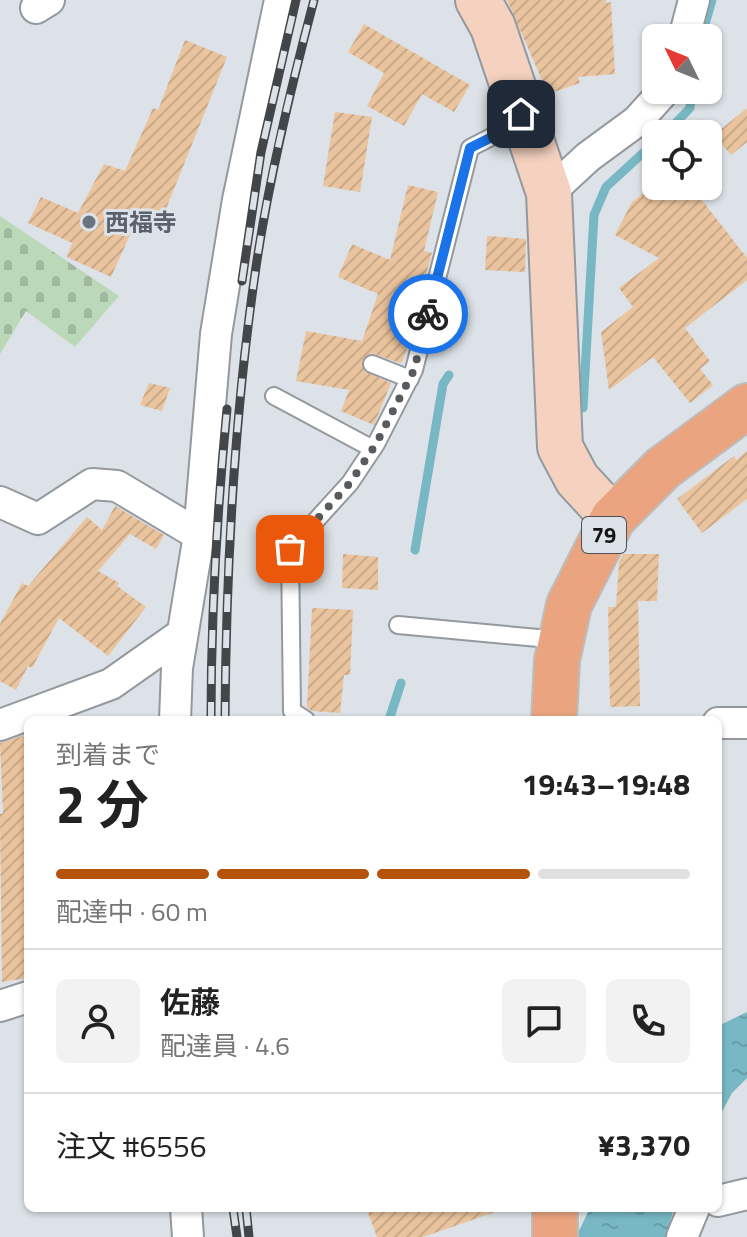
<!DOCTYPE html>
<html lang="ja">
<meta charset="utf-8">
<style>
:root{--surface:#fff;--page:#f2f2f2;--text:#222;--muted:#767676;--line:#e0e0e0;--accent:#b45309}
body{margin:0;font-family:"Titillium Web","Noto Sans JP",sans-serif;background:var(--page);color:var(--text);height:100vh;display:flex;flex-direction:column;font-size:30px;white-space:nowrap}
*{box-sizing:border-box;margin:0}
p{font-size:26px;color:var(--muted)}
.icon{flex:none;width:44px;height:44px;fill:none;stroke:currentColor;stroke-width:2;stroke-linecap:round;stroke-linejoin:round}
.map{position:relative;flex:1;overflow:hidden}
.side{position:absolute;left:24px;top:716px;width:698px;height:496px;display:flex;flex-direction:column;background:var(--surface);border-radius:12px;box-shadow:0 2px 6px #0004}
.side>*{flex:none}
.needle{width:52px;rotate:313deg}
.tools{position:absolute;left:642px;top:24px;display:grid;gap:16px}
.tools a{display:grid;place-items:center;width:80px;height:80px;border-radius:12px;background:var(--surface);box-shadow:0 2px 6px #0004;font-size:40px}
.pin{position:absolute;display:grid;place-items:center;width:68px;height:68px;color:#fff;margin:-34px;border-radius:16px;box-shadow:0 4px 12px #0006}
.courier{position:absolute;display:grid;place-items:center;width:80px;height:80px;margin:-40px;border:6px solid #1a73e8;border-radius:50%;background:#fff;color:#222;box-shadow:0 2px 10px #0007}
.overview em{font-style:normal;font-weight:700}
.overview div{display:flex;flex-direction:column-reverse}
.overview{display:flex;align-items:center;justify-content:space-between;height:136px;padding:0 32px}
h1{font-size:52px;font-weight:700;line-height:60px}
.bar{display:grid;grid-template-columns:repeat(4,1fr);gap:12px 8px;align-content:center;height:96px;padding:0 32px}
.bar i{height:10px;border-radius:6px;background:var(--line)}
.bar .selected{background:var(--accent)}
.bar p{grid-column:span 4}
.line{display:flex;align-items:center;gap:20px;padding:0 32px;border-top:2px solid var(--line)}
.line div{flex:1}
.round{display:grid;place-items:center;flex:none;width:84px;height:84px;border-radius:12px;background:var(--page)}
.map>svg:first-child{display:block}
.cemetery{fill:url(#cemetery-stones)}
.water{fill:url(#water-ripples)}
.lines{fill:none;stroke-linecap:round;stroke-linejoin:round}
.stream{stroke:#78b8c4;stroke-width:9}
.building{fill:url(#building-hatch)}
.lane-casing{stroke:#93999e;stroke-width:20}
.street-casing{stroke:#93999e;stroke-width:34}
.secondary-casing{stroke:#93999e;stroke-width:48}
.primary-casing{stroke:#bcbdbd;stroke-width:48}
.lane{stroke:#fff;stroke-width:16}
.street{stroke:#fff;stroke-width:30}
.secondary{stroke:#f5d1bf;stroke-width:44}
.primary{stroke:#eba480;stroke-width:44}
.rail-casing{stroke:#434649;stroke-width:9}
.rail{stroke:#dce2e7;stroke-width:6;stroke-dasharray:18;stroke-linecap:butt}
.done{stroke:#585b5e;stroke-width:8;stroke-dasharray:0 14.4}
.route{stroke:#1a73e8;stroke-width:10}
.worship-dot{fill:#6b7280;stroke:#dce2e7;stroke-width:3}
.labels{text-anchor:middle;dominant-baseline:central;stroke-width:6;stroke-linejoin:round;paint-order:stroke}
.shield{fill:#dce2e7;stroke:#4e5154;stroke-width:2}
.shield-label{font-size:22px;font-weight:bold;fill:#111315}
.worship-label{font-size:24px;font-weight:bold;fill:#5b616d;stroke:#dce2e7;text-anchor:start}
</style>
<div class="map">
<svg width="747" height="1237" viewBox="0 0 747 1237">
<defs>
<pattern id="cemetery-stones" width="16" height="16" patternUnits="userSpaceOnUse" patternTransform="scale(2)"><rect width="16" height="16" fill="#bbd9b9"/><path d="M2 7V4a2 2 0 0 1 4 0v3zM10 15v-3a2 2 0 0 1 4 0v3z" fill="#a0b99e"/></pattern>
<pattern id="water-ripples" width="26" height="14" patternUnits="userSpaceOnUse" patternTransform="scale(2)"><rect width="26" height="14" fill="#78b8c4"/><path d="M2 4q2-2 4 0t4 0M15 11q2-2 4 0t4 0" fill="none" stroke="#679da8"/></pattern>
<pattern id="building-hatch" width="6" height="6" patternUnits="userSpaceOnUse" patternTransform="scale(2)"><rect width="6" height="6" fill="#eac49e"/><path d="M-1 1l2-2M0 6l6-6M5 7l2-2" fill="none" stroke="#c8a887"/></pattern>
</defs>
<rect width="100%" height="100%" fill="#dce2e7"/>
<path class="cemetery" d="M0 216 119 296 75 347 26 311 0 354Z"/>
<path class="water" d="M747 1012V1078L732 1093 718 1119V1026Z
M590 1208H674L666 1237H576Z"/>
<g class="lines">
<path class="stream" d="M701 38 712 0
M665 134 690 108 692 90
M583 408 594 215 606 187 656 141
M415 550 443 384 449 375
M389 720 401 683"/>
</g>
<path class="building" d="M507 0H606V3L611 2 615 74 578 77 580 83 548 94Z
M364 24 470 85 454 112 422 94 404 126 367 106 384 73 348 52Z
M185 40 227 57 160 224 150 220 146 231 134 226 111 277 67 257 72 243 28 223 41 197 78 213 104 164 125 171 153 108 158 110Z
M747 108V142L731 155 714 135Z
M335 112 372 117 360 192 323 186Z
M408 185 438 192 424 251 432 253 403 361 400 363 371 353 362 361 364 371 391 383 374 425 341 411 349 390 296 381 306 331 362 341 378 294 338 277 352 244 390 260Z
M652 186H691L747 258V280L685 328 710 361 700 369 713 385 690 403 653 357 609 390 601 332 633 307 619 288 659 258 615 235 632 202Z
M487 236 526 239 525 272 485 270Z
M149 383 170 388 162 411 140 405Z
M747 451V499L702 533 677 499 734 456 736 460Z
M115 506 164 535 156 549 130 534 98 571 119 583 117 586 146 607 108 656 59 618 32 668 28 666 16 690 0 681V624L22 583 28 586 87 517 102 530Z
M343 554 378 557V590L342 588Z
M623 554H659L657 601H638L640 706 610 707 608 607H616L619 562Z
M312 608 353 610 350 675H344L340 713 312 711 307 707Z
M28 734V978L2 982 0 814 3 813 0 743Z
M381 1208H495V1212L423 1237H377L368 1213Z"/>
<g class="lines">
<defs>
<path id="lane" d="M372 364 410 379
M274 396 373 449
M398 625 560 640
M306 720 292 711 290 549 350 483 376 444 414 370 470 148 522 121"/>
<path id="street" d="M36 8 49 0
M684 38 694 0
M549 193 588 157 637 121 665 90
M0 502 38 519 92 484 117 486 199 535
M175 720 177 668 199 535 216 334 238 200 280 0
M718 723H747
M0 725 111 684 182 634
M0 1006 28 997
M718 1201 747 1194
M186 1208 188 1237
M682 1237 694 1208"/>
<path id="secondary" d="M478 0 493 27 549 193 560 447 577 479 613 518"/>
<path id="primary" d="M554 720 557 660 569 605 613 518 663 468 747 406
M555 1208V1237"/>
</defs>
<use href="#lane" class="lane-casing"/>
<use href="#street" class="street-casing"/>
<use href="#secondary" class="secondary-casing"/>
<use href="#primary" class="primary-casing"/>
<use href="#lane" class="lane"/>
<use href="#street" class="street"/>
<use href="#secondary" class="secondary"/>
<use href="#primary" class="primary"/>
<defs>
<path id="rail" d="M242 281 261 152 296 0
M211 720C211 616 217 512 227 409
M225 720C226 568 234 417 256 267 269 177 291 87 314 0
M233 1208 237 1237
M246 1208 249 1237"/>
</defs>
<use href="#rail" class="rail-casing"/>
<use href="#rail" class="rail"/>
</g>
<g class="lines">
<path class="done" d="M290 549 350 483 376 444 414 370 428 314"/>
<path class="route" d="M428 314 470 148 524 121 521 114"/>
</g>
<circle class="worship-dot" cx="89" cy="222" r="8"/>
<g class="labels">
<rect class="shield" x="582" y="517" width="44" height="36" rx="6"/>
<g class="shield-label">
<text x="604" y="535">79</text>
</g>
<g class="worship-label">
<text x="105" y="222">西福寺</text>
</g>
</g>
</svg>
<div class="tools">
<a><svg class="needle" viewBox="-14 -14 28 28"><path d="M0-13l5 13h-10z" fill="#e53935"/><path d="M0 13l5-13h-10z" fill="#767676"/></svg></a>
<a><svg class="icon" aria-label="locate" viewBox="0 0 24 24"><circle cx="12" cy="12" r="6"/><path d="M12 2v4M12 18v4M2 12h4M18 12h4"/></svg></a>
</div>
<div class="pin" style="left:290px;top:549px;background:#ea580c"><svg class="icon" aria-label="bag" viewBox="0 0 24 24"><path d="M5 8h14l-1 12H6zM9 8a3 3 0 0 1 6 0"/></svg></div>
<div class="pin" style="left:521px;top:114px;background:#1f2937"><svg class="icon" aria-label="home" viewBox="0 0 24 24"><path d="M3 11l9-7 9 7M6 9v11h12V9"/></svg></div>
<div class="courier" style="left:428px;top:314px"><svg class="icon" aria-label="bike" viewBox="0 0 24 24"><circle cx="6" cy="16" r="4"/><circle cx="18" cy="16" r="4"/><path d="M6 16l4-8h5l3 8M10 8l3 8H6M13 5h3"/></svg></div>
<section class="side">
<div class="overview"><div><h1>2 分</h1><p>到着まで</p></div><em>19:43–19:48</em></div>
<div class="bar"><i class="selected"></i><i class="selected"></i><i class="selected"></i><i></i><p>配達中 · 60 m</p></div>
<div class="line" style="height:144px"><a class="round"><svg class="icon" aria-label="person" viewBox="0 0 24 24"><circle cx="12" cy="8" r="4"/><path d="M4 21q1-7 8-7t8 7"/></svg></a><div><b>佐藤</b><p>配達員 · 4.6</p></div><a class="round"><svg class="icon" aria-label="chat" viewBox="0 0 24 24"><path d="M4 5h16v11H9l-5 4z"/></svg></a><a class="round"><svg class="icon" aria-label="phone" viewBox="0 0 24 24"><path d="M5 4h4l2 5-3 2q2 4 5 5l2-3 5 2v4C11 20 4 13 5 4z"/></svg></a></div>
<div class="line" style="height:104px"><div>注文 #6556</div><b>¥3,370</b></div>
</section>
</div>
